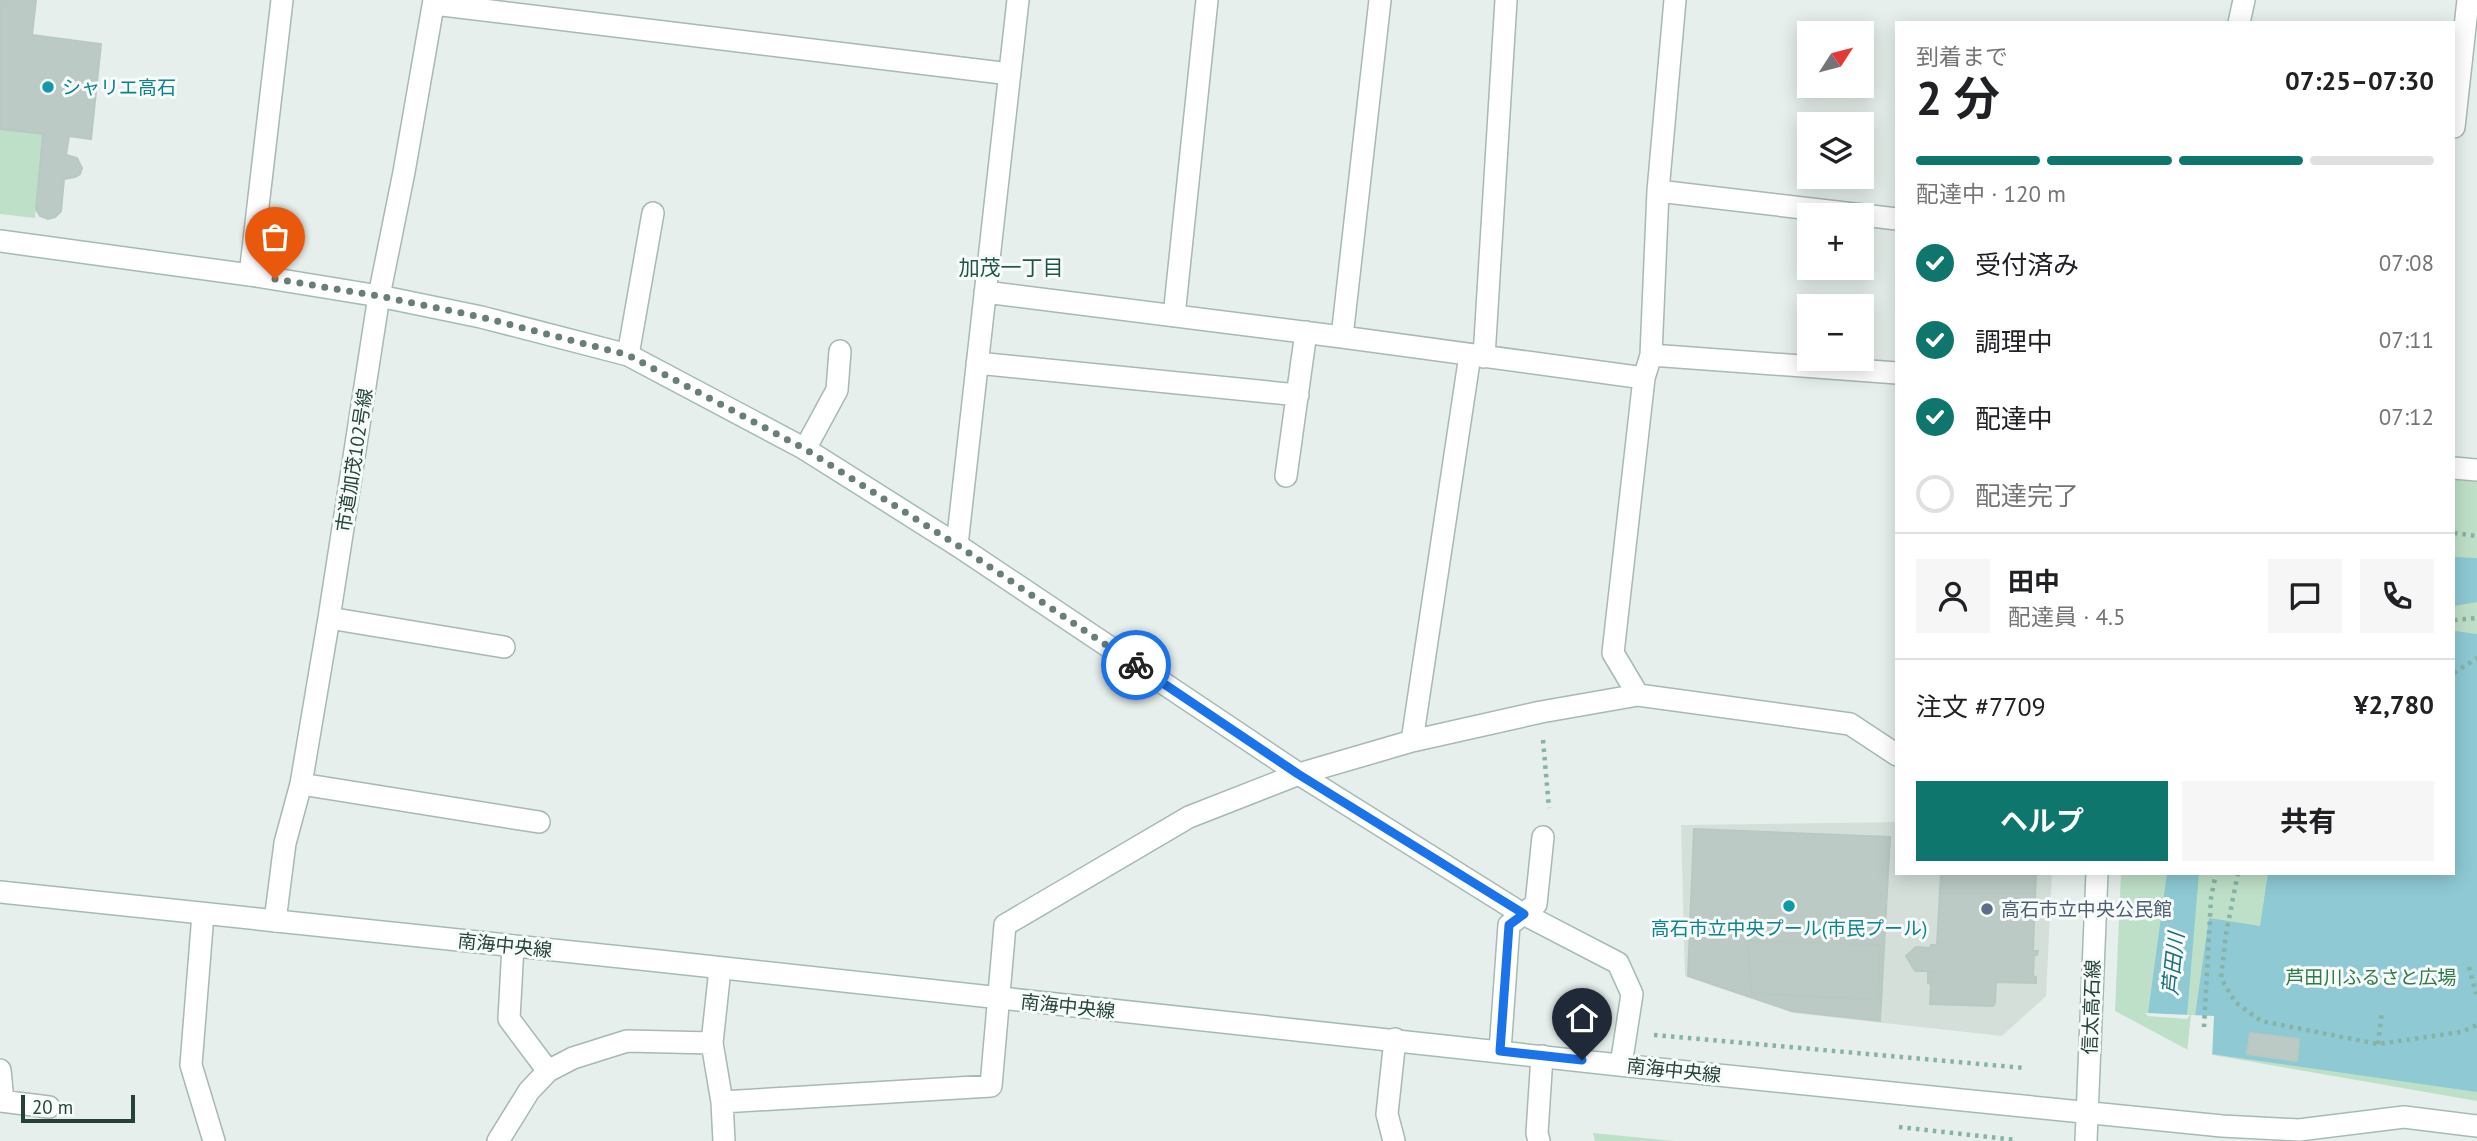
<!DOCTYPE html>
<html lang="ja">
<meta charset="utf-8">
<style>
:root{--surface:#fff;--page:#f6f6f6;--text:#202124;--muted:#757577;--line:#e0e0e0;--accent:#0f766e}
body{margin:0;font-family:"PT Sans","Noto Sans JP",sans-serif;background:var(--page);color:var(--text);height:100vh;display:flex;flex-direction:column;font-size:26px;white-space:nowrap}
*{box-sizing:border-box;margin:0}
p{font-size:23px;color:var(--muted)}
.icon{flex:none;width:38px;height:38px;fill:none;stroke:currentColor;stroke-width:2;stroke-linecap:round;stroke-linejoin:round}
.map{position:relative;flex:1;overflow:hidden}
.details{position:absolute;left:1895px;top:21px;width:560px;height:854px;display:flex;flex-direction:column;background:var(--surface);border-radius:0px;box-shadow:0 4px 18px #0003}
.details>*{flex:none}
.needle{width:46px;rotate:54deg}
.buttons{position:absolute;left:1797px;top:21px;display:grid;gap:14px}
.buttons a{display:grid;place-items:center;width:77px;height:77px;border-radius:0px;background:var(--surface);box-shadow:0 4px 18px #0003;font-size:35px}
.scale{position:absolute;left:21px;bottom:18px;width:114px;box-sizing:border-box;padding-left:7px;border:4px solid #24423a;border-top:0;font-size:19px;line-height:24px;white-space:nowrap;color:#24423a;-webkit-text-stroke:5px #f7fbf9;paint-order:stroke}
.pin{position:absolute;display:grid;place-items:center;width:60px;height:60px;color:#fff;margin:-72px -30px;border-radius:50% 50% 50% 0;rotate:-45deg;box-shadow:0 0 7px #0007}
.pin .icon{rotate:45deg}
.courier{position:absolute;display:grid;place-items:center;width:70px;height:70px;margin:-35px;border:5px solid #1a73e8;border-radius:50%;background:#fff;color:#222;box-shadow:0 2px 9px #0007}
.overview em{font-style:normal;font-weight:700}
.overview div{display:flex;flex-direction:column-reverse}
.overview{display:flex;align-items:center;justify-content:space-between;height:119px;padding:0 21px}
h1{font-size:46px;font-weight:700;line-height:52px}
.bar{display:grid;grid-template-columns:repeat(4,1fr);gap:10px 7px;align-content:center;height:84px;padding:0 21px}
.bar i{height:9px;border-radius:5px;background:var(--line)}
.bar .on{background:var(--accent)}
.bar p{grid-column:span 4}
.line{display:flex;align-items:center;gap:18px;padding:0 21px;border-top:2px solid var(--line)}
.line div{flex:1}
.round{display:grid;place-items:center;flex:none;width:74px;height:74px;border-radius:0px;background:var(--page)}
ol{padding:0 21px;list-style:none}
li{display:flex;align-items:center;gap:21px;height:77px}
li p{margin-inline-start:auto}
li .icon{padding:7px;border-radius:50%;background:var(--accent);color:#fff;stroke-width:4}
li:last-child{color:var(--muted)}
li i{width:38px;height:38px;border:4px solid var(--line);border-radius:50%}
.primary-button{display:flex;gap:14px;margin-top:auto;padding:14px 21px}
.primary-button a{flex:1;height:80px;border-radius:0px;background:var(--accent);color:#fff;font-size:28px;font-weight:700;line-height:80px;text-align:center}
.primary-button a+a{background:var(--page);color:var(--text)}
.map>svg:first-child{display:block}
.built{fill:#d4dfda}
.green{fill:#bfe0c8}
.water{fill:#8ec9d4}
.pier{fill:#e6efeb}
.building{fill:#bbcac4;stroke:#b8c9c2;stroke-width:2}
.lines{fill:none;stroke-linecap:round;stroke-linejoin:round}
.street-casing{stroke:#a8b8b2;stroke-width:24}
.secondary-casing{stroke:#a4bbb3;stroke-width:24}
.path{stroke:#86b3a5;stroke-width:4.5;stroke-dasharray:3.5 5;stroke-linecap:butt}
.street{stroke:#fff;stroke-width:21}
.secondary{stroke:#fff;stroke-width:21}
.done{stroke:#687f78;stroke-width:7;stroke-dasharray:0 12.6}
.route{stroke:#1a73e8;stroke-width:9}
.culture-dot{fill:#0f9aa8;stroke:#f7fbf9;stroke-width:2.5}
.service-dot{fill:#5c6f8a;stroke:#f7fbf9;stroke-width:2.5}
.labels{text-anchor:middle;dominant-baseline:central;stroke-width:6;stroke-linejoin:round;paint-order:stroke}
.culture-label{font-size:19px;fill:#0d838f;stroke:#f7fbf9;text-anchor:start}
.street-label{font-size:19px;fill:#24423a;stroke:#f7fbf9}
.service-label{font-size:19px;fill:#4e5e75;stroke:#f7fbf9;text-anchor:start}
.park-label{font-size:19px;fill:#2d7a4b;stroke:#f7fbf9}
.neighbourhood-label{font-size:21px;fill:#1f5548;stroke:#f7fbf9}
.water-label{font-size:21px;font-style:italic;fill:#1c6f80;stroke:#f7fbf9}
</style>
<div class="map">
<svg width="2477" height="1141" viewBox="0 0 2477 1141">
<rect width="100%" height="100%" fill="#e6efeb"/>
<path class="built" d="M1897 822V873H2052L2046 996 2002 1036 1793 1013 1685 976 1681 825Z"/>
<path class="green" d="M0 129 43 134 35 218 0 214Z
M2454 479 2477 482V1101L2190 1051 2115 1011 2121 873H2454Z
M1593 1133 1674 1141H1595Z"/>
<path class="water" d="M2454 557 2477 558V602L2454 606Z
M2455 631 2477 634V1092L2190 1051 2209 918 2260 926 2268 873H2454Z
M2167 873H2199L2187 1016 2148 1013Z"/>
<path class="pier" d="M2145 1013 2190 1015 2187 1019 2148 1016Z
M2191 1015 2214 1016 2212 1058 2187 1053Z"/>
<path class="building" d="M0 0H36L32 35 101 44 91 139 69 136 66 155 77 158 82 168 80 174 75 177 64 179 61 211 55 217 48 219 40 216 36 209 43 134 0 129Z
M1694 829 1890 837 1880 1021 1792 1011 1688 976Z
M1941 873H2036L2033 951H2038L2037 955H2034L2033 976 2036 977V983L1996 982 1995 1003 1993 1006 1930 1004 1931 984 1928 983V973H1935V971H1915L1906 956 1916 947 1930 948 1931 945H1937Z
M1748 941 1880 945 1878 1000 1751 993Z
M2250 1033 2299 1039 2297 1061 2247 1054Z"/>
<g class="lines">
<defs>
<path id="street" d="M434 4 1010 74
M2454 127 2468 0
M1658 191 1897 219
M250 275 282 0
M985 292 1342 337 1644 378
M1174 316 1207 0
M1342 337 1380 0
M628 355 653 213
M1651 355 1897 373
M1484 357 1506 0
M977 363 1298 395
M805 449 837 390 840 351
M1286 476 1306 332
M957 545 1018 0
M329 618 504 647
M1638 695 1613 653 1644 378 1651 355 1658 191 1675 0
M1412 741 1470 355
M301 784 539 822
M203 914 191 1065 214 1141
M275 921 285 843 301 784 329 618 379 296 404 172 434 0
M513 946 509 1019 548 1071
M720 969 712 1043 722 1102 724 1141
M1500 1051 1509 925 1536 904 1543 837
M0 1070 3 1101
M0 1101 49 1107
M722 1102 991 1086 1005 925 1189 817 1299 774 1412 741 1541 712 1638 695 1850 724 1897 755
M498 1141 529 1091 548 1071 573 1058 627 1041 712 1043
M1394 1141 1387 1114 1395 1039
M1539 1141 1537 1133 1542 1056"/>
<path id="secondary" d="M2239 23 2244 0
M0 241 250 275 379 296 481 317 628 355 805 449 957 545 1299 774 1516 910 1618 963 1632 994 1621 1065
M2454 468 2477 470
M0 892C540 948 1079 1005 1619 1065 1820 1087 2021 1105 2222 1126L2299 1130 2404 1117 2477 1126
M2086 1141 2097 873"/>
</defs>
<use href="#street" class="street-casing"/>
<use href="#secondary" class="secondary-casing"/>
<path class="path" d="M2454 533 2477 536
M2454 620 2477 618
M2454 673 2477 658
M1543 740 1549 808
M2238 873 2226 934 2221 978 2235 1002 2261 1021 2378 1044 2461 1032 2477 1025
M2469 967 2476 994
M1578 1027 1597 1029
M2204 1027 2211 898 2216 873
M1654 1035 2025 1068
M2378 1044 2382 1011
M1899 1127 2016 1140"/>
<use href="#street" class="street"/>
<use href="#secondary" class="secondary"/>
</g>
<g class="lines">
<path class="done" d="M275 279 379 296 481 317 628 355 805 449 957 545 1136 665"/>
<path class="route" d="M1136 665 1298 774 1524 914 1509 925 1500 1051 1582 1060"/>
</g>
<g class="culture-dot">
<circle cx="48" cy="87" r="7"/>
<circle cx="1789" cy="906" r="7"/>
</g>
<circle class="service-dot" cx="1987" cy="909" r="7"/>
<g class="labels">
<g class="culture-label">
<text x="62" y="87">シャリエ高石</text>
<text x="1789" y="928" text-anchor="middle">高石市立中央プール(市民プール)</text>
</g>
<g class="street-label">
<text transform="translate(354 460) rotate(-81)">市道加茂102号線</text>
<text transform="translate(505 945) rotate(6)">南海中央線</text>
<text transform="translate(1068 1006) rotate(6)">南海中央線</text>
<text transform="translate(2091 1007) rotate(-88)">信太高石線</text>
<text transform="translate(1674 1070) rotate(6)">南海中央線</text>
</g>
<g class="service-label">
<text x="2001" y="909">高石市立中央公民館</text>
</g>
<g class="park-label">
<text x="2371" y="977">芦田川ふるさと広場</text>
</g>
<g class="neighbourhood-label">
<text x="1011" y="267">加茂一丁目</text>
</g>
<g class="water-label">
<text transform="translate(2173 964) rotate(-84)">芦田川</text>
</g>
</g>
</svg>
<div class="buttons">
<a><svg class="needle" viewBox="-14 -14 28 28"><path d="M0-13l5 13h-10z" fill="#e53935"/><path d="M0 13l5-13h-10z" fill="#757577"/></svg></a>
<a><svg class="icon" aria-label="layers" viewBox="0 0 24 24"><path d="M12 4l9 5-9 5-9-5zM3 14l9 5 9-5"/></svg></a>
<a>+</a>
<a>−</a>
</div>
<div class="scale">20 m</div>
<div class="pin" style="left:275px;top:279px;background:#ea580c"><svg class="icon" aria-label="bag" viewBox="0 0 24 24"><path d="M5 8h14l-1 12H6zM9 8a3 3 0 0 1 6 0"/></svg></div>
<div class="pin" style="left:1582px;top:1060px;background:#1f2937"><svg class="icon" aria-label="home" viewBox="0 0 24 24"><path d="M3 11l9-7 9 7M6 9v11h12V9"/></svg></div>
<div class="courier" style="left:1136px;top:665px"><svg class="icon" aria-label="bike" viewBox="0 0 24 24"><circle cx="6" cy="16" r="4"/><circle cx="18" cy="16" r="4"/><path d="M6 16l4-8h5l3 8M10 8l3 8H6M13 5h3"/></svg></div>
<section class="details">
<div class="overview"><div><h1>2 分</h1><p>到着まで</p></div><em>07:25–07:30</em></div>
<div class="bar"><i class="on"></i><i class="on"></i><i class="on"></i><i></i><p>配達中 · 120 m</p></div>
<ol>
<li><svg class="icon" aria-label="check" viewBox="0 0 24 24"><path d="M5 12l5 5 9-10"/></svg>受付済み<p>07:08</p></li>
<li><svg class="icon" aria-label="check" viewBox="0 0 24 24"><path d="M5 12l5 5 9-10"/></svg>調理中<p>07:11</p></li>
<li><svg class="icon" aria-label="check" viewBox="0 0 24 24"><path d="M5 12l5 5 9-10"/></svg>配達中<p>07:12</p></li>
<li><i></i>配達完了</li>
</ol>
<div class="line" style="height:126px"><a class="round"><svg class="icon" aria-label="person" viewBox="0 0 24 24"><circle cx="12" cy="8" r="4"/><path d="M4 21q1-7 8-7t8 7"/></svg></a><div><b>田中</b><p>配達員 · 4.5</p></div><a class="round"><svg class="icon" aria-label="chat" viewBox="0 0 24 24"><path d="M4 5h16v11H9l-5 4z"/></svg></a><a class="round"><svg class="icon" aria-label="phone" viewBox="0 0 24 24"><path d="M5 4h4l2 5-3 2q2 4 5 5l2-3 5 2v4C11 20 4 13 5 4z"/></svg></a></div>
<div class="line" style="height:91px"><div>注文 #7709</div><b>¥2,780</b></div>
<div class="primary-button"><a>ヘルプ</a><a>共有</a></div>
</section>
</div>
